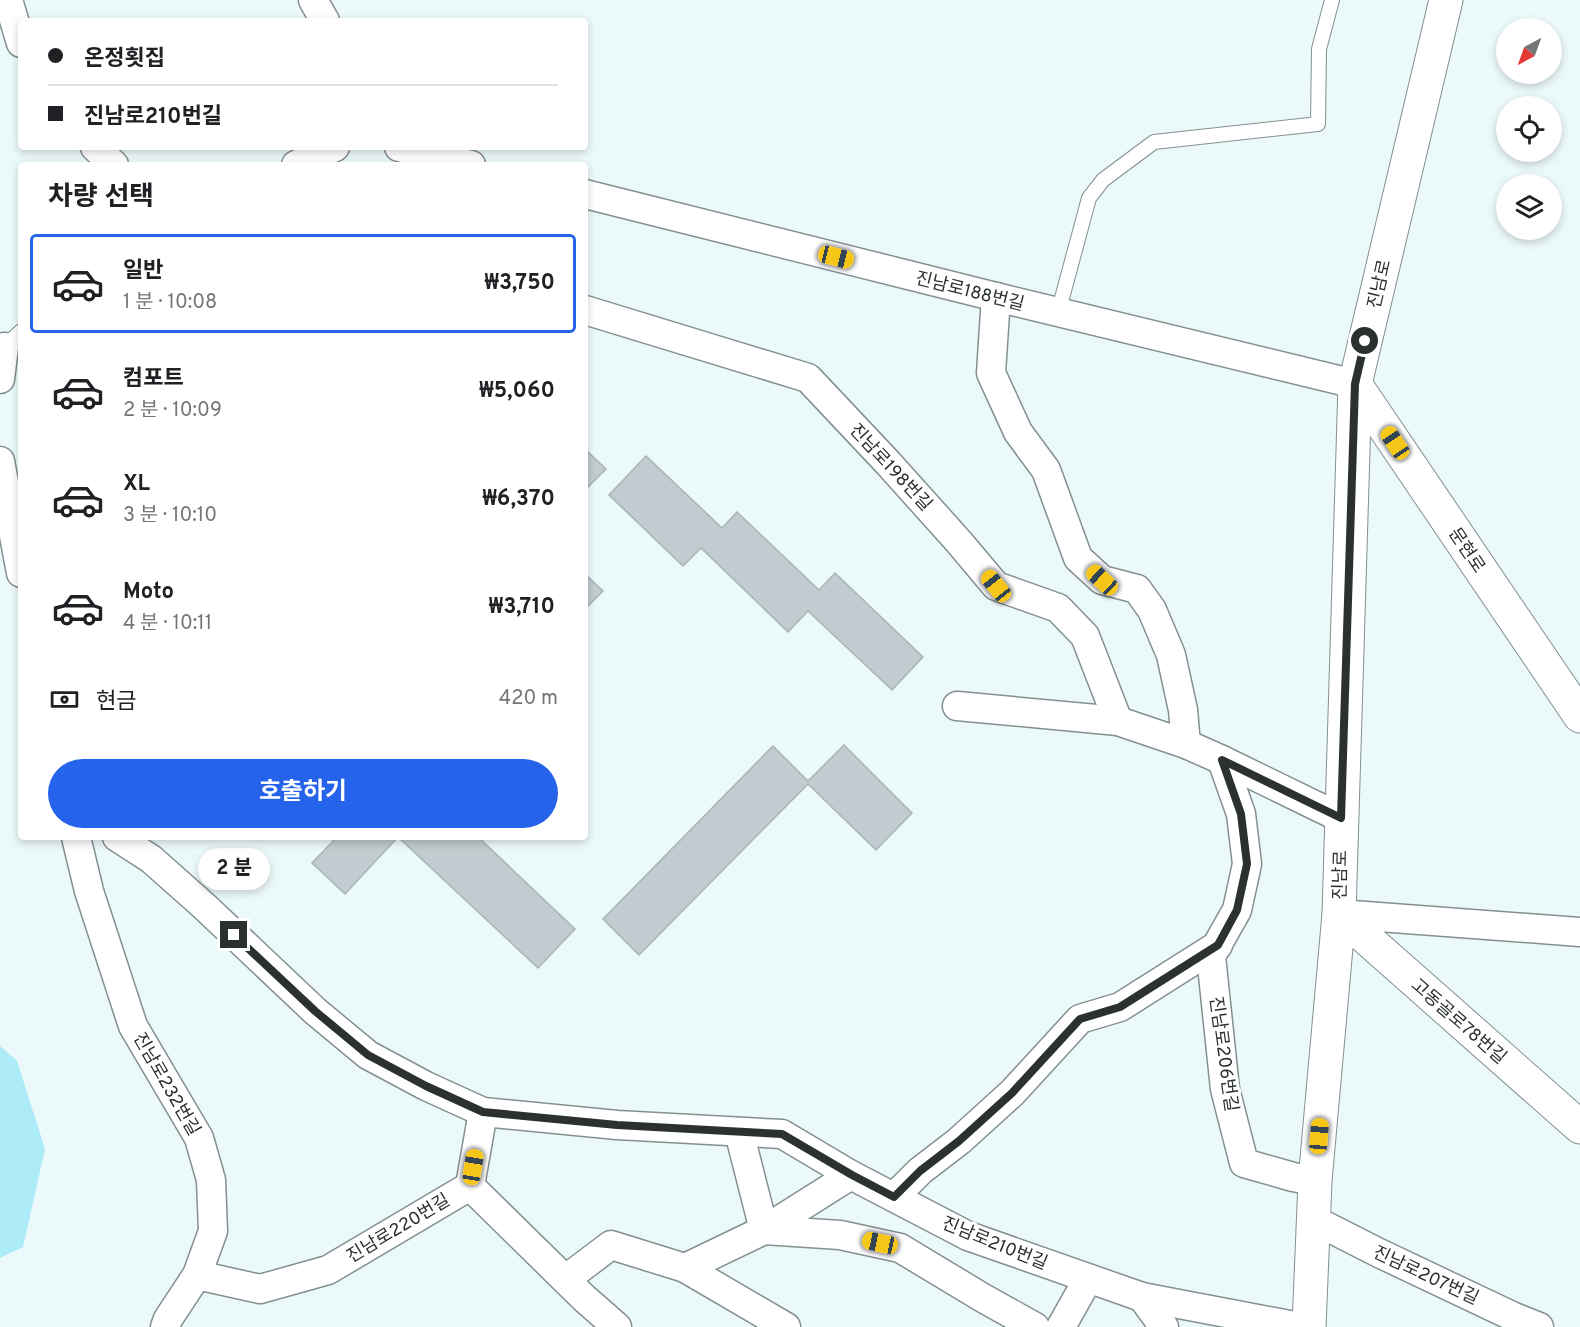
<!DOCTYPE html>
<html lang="ko">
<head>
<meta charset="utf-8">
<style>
	:root { --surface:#fff; --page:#f2f2f2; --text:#202124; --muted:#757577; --line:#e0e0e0; --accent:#2563eb }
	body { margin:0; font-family:Overpass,"Noto Sans KR",sans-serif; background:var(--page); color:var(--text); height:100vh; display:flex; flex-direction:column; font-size:22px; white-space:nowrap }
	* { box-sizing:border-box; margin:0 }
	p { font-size:20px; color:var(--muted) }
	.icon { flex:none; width:33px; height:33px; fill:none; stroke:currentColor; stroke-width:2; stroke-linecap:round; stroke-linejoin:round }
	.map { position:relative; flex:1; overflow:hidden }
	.drawer { position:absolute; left:18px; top:162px; width:570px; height:678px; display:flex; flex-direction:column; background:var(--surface); border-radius:6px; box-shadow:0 3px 9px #0003 }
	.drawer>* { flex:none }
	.banner { position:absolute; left:18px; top:18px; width:570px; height:132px; border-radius:6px; box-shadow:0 3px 9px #0003; display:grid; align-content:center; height:132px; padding:0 30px; background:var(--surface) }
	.needle { width:39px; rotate:221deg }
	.fabs { position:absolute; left:1496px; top:18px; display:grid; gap:12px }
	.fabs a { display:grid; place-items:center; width:66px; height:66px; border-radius:50%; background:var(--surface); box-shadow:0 3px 9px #0003; font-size:30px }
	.end { position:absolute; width:27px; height:27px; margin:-14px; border:8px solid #2b3031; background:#fff; box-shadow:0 0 0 3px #fff }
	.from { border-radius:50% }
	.bubble { position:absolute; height:42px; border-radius:21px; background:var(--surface); box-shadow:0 3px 9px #0003; font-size:20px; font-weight:700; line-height:42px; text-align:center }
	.car { position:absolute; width:18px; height:36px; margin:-18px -9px; border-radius:8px; box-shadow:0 0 4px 2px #0007; background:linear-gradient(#f5c518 24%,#345 0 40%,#f5c518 0 76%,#345 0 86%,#f5c518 0) }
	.banner b { display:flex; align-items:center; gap:21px; height:57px; font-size:22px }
	.banner b+b { border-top:2px solid var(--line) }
	.banner i { width:15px; height:15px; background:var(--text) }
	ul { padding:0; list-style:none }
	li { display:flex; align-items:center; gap:18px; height:99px; margin:0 12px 9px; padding:0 18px; border:3px solid transparent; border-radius:6px }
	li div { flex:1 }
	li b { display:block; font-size:22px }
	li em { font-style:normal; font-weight:700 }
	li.selected { border-color:var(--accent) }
	li>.icon { width:54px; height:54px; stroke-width:1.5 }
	h2 { padding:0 30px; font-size:27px; line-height:72px }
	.pay { display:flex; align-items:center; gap:15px; height:66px; padding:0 30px; font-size:22px }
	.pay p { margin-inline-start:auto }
	.primary-button { display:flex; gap:12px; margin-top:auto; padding:12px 30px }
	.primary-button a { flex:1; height:69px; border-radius:36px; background:var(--accent); color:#fff; font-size:24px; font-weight:700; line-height:69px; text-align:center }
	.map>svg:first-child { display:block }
	.green { fill:#acebf7 }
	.building { fill:#c0cccf; stroke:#a7b3b6; stroke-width:1.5 }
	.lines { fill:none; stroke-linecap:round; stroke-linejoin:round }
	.lane-casing { stroke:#838f91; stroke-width:16 }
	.street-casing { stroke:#838f91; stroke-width:31 }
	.secondary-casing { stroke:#838f91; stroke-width:35 }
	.lane { stroke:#fff; stroke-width:14 }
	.street { stroke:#fff; stroke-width:28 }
	.secondary { stroke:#fff; stroke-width:33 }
	.route { stroke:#2b3031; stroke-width:8 }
	.labels { text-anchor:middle; stroke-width:6; stroke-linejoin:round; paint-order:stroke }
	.street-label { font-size:18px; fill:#2b3031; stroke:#fff }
</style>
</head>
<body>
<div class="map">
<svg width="1580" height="1327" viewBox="0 0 1580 1327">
	<rect width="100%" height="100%" fill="#ecf9fb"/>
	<path class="green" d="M0 1046 17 1061 45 1149 23 1247 0 1258Z"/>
	<g class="building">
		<path d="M585 449 606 469 585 490Z"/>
		<path d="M646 456 722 528 737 512 819 590 835 573 923 657 892 690 808 611 788 632 701 548 683 566 609 495Z"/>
		<path d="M585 574 603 591 585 609Z"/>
		<path d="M844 745 912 813 876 850 808 784 639 955 603 919 773 746 808 781Z"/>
		<path d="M337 837H403L404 838 405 837H478L575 929 538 968 398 837 345 894 312 863Z"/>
	</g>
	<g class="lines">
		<g class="lane-casing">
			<g id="lane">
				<path d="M1058 313 1089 198 1103 180 1154 142 1318 124 1319 49 1332 0"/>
				<path d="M4 347 21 331"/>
			</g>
		</g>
		<g class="street-casing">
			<g id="street">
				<path d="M8 0 21 43"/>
				<path d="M313 0 325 21"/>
				<path d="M95 147 114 165"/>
				<path d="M399 147 471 165"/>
				<path d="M296 165 335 147"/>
				<path d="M585 194 996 297 1355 384"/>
				<path d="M996 297 991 373 1018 432 1046 470 1078 558 1102 580 1137 589 1152 610 1171 655 1183 710 1186 744"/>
				<path d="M585 310 808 378 889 464 959 542 996 586 1058 608 1085 636 1118 721"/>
				<path d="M0 379 4 347"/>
				<path d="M0 461 21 573"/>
				<path d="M957 706 1118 721 1186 744 1222 760 1341 818"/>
				<path d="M1222 760 1241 814 1247 864 1237 910 1211 956 1225 1089 1244 1163 1293 1177 1315 1181"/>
				<path d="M76 837 89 891 133 1026 199 1138 211 1180 213 1231 197 1275 168 1319 165 1327"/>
				<path d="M117 837 151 859 204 906 315 1011 368 1055 426 1086 483 1112 617 1125 782 1134 851 1175 968 1236 1142 1297 1300 1327"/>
				<path d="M1339 914 1580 932"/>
				<path d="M739 1132 764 1230"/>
				<path d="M470 1186 584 1298 617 1327"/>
				<path d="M470 1186 483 1112"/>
				<path d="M894 1197 920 1171 959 1141 1012 1093 1080 1019 1120 1007 1218 945"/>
				<path d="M1314 1220 1379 1253 1514 1317 1539 1327"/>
				<path d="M764 1230 840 1235 900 1248 983 1298 1035 1327"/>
				<path d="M685 1268 764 1230 851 1175"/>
				<path d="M197 1275 260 1289 328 1270 470 1186"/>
				<path d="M566 1279 611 1245 685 1268 786 1327"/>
				<path d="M1142 1297 1164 1327"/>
				<path d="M1061 1327 1088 1279"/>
			</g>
		</g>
		<g class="secondary-casing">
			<g id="secondary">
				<path d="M1355 384 1580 716"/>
				<path d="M1339 914 1580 1127"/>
				<path d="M1309 1327 1315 1181 1339 914 1355 384 1446 0"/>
			</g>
		</g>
		<use href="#lane" class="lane"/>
		<use href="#street" class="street"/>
		<use href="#secondary" class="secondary"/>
	</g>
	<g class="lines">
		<path class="route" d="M234 935 315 1011 368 1055 426 1086 483 1112 617 1125 782 1134 852 1175 894 1197 920 1171 959 1141 1012 1093 1080 1019 1120 1007 1218 945 1237 910 1247 864 1241 814 1222 760 1341 818 1355 384 1365 341"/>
	</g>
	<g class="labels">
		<g class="street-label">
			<text transform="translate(1379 284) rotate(-77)" y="6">진남로</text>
			<text transform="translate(970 291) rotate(14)" y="6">진남로188번길</text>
			<text transform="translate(891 467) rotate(47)" y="6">진남로198번길</text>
			<text transform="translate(1467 550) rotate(56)" y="6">문현로</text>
			<text transform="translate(1340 875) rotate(-89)" y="6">진남로</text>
			<text transform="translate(1459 1021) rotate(41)" y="6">고동골로78번길</text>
			<text transform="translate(1224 1054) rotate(82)" y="6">진남로206번길</text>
			<text transform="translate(167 1084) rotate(60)" y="6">진남로232번길</text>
			<text transform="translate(398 1228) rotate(-31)" y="6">진남로220번길</text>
			<text transform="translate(995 1243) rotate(22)" y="6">진남로210번길</text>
			<text transform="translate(1426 1275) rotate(25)" y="6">진남로207번길</text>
		</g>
	</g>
</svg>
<div class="fabs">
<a><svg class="needle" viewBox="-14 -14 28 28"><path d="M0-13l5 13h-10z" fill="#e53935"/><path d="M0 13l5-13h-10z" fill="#757577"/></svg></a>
<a><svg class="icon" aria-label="locate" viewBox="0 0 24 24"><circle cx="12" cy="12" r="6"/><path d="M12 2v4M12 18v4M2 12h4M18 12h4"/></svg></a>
<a><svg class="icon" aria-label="layers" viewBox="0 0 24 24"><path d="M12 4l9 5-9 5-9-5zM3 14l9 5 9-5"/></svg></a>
</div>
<i class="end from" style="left:1365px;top:341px"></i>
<i class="end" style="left:234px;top:935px"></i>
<div class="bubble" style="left:198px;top:848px;width:72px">2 분</div>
<i class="car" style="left:836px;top:257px;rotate:104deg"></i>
<i class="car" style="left:1395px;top:443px;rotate:326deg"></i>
<i class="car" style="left:1102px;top:580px;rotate:313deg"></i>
<i class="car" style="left:996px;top:586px;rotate:321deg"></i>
<i class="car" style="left:1319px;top:1136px;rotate:5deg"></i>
<i class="car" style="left:473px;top:1167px;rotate:9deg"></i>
<i class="car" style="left:880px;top:1243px;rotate:282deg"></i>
<div class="banner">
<b><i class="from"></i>온정횟집</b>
<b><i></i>진남로210번길</b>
</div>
<section class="drawer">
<h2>차량 선택</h2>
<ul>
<li class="selected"><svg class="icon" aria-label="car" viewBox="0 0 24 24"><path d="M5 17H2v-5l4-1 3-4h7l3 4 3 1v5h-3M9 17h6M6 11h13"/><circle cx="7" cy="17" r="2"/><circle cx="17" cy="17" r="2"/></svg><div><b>일반</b><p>1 분 · 10:08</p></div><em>₩3,750</em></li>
<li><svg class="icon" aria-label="car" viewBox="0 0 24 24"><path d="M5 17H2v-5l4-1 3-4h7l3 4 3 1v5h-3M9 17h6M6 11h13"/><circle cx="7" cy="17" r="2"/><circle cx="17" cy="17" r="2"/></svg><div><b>컴포트</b><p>2 분 · 10:09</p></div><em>₩5,060</em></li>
<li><svg class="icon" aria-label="car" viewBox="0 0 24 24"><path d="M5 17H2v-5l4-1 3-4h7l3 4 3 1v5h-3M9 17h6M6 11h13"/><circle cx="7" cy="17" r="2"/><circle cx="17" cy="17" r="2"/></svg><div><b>XL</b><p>3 분 · 10:10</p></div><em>₩6,370</em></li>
<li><svg class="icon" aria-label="car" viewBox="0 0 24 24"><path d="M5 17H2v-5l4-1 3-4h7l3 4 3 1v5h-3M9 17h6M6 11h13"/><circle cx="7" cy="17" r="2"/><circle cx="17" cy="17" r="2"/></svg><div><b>Moto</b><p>4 분 · 10:11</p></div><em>₩3,710</em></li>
</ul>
<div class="pay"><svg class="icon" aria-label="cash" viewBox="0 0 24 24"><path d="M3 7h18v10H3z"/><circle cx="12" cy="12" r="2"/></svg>현금<p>420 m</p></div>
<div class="primary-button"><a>호출하기</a></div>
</section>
</div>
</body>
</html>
